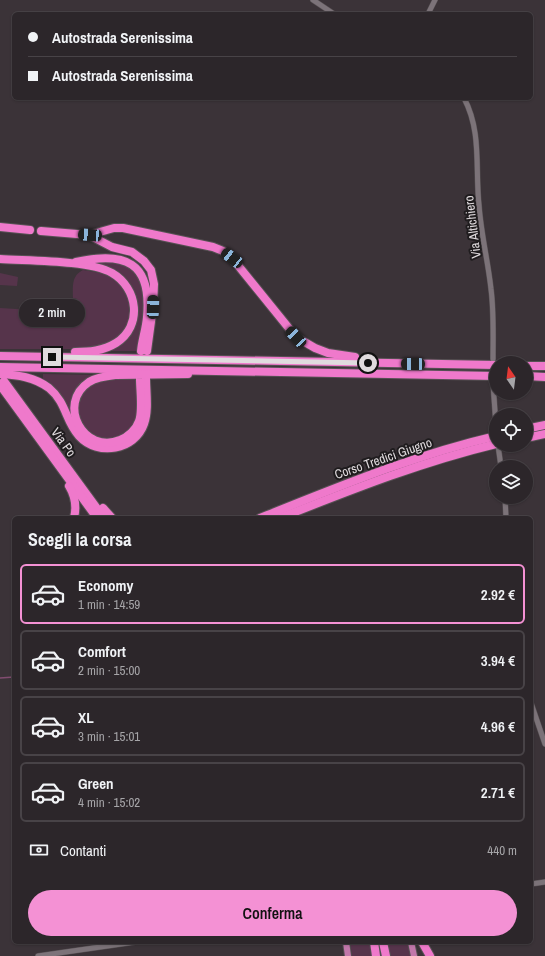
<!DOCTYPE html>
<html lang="it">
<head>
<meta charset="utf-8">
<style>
	:root { --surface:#2c262a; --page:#342e32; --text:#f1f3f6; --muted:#a6a5a8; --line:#484347; --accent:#f491d4 }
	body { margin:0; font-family:"Archivo Narrow",sans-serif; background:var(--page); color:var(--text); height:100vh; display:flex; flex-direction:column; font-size:15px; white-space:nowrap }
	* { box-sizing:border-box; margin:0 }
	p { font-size:13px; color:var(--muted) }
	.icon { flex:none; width:22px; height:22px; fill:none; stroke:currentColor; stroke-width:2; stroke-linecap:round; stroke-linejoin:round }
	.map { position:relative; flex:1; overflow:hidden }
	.side { position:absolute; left:12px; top:516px; width:521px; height:428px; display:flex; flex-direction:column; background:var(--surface); border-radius:6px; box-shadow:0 1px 3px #0004,0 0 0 1px var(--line) }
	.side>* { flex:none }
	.guide { position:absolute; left:12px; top:12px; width:521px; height:88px; border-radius:6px; box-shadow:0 1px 3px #0004,0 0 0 1px var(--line); display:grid; align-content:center; height:88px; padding:0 16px; background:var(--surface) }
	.needle { width:26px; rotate:346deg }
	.fabs { position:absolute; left:489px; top:356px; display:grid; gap:8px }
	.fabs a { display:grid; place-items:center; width:44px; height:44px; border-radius:50%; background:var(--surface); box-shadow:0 1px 3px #0004,0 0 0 1px var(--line); font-size:20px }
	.end { position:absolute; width:18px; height:18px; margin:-9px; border:5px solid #e0dbde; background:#111; box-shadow:0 0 0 2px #111 }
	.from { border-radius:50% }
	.bubble { position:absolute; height:28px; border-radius:14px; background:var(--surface); box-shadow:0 1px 3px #0004,0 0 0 1px var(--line); font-size:13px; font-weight:600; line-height:28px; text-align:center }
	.car { position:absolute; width:12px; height:24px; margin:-12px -6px; border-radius:5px; box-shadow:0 0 3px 1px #0007; background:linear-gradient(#222 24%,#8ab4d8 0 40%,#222 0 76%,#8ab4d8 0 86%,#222 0) }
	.guide b { display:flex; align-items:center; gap:14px; height:38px; font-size:15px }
	.guide b+b { border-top:1px solid var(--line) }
	.guide i { width:10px; height:10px; background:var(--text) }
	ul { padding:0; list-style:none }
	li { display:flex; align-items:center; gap:12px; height:60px; margin:0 8px 6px; padding:0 8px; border:2px solid var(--line); border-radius:6px }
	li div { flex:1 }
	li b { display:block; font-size:15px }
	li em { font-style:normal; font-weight:600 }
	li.selected { border-color:var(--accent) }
	li>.icon { width:36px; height:36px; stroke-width:1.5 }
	h2 { padding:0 16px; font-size:18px; line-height:48px }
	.pay { display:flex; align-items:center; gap:10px; height:44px; padding:0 16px; font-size:15px }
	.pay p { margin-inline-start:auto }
	.primary-button { display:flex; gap:8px; margin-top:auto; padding:8px 16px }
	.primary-button a { flex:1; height:46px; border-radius:24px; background:var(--accent); color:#111; font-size:16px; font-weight:600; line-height:46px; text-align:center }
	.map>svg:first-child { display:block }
	.green { fill:#56344b }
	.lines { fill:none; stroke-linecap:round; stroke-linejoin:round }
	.stream { stroke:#824d71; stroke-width:1.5 }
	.minor-casing { stroke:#575154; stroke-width:6 }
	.major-casing { stroke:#575154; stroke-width:8 }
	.highway-casing { stroke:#575154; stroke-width:10 }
	.minor { stroke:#7c7379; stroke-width:5 }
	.major { stroke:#c177aa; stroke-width:6 }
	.highway { stroke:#ef79cb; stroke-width:8 }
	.route { stroke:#e0dbde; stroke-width:5 }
	.labels { text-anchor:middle; stroke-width:4; stroke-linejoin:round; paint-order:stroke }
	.street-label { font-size:13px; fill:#e0dbde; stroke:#1f1c1e }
</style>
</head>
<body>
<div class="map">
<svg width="545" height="956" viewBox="0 0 545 956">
	<rect width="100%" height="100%" fill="#3b3338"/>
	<g class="green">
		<path d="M101 261 125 264 140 277 144 297V314L138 351H109L124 341 135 298 100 266Z"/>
		<path d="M83 270 107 274 119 282 128 295 132 311 128 327 118 338 102 347 83 349H0V308L49 311V315L71 317 72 313H76L77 299 73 298C73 287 71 276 83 270Z"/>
		<path d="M0 273 18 277 17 286 0 285Z"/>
		<path d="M43 374 95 375C76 385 71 393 72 415H71L64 401 43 381Z"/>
		<path d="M138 378C138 389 140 411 136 420 133 430 125 434 116 437 78 449 61 391 102 380 112 377 127 378 138 378Z"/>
		<path d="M350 942H369L372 956H352Z"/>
		<path d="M387 942H407L411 956H390Z"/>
	</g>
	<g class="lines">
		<path class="stream" d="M0 678 14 677"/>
		<g class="minor-casing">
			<g id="minor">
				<path d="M313 0 334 14"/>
				<path d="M428 14 435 0"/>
				<path d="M464 98C482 132 475 168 479 205 481 234 488 261 491 289 494 312 493 336 493 359"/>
				<path d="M493 383 496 426"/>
				<path d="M498 445 501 467"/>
				<path d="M505 497 506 518"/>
				<path d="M531 703 545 744"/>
				<path d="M531 884 545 882"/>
				<path d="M38 956 135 942"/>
			</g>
		</g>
		<g class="major-casing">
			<g id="major">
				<path d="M346 942 348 956"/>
				<path d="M411 942 414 956"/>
			</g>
		</g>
		<g class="highway-casing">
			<g id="highway">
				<path d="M0 227 30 230"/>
				<path d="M41 231 89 235 114 228H123L213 247 223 251 232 258 296 337 315 348 328 353 355 357"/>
				<path d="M89 235 112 247 132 252 144 261 151 270 154 284 153 307 147 351"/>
				<path d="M0 259C28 261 89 260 112 273 138 288 143 326 116 343 103 351 89 352 75 352"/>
				<path d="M76 262C125 251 152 262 147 317 146 329 142 340 141 351"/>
				<path d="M0 356 496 365"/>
				<path d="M526 366H545"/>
				<path d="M0 367 496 376"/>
				<path d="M0 374C18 375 34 377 49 388 67 403 65 421 79 436 98 457 135 450 144 424 149 410 146 392 146 378"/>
				<path d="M526 376 545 377"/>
				<path d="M140 379C140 390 143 411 139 421 136 430 128 437 120 440 84 455 56 404 89 382 97 377 107 376 116 375L188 374"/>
				<path d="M4 381 104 518"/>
				<path d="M0 385 97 518"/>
				<path d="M526 429 545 425"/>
				<path d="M526 438 545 434"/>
				<path d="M69 486C75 496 77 506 74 518"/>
				<path d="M103 508 112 518"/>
				<path d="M260 518C338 487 414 455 496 436"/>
				<path d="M280 518C351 490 421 462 496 444"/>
				<path d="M374 942 376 956"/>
				<path d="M383 942 386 956"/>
				<path d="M422 942 430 956"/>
			</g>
		</g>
		<use href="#minor" class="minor"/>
		<use href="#major" class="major"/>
		<use href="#highway" class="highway"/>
	</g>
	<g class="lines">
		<path class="route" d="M52 357 368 363"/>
	</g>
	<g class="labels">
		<g class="street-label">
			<text transform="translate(472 227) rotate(-97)" y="5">Via Altichiero</text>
			<text transform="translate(64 442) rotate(54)" y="5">Via Po</text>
			<text transform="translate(383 458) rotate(-19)" y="5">Corso Tredici Giugno</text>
		</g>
	</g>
</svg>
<div class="fabs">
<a><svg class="needle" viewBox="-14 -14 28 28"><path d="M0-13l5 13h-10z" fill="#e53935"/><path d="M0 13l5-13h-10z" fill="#a6a5a8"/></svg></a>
<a><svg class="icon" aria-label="locate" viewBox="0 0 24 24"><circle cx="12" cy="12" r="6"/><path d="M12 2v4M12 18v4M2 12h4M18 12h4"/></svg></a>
<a><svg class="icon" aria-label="layers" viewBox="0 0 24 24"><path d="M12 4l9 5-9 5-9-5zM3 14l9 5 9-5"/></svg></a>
</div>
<i class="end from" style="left:368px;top:363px"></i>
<i class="end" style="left:52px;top:357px"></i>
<div class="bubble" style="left:19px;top:299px;width:66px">2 min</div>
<i class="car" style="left:90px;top:235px;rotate:274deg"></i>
<i class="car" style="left:232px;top:258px;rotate:308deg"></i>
<i class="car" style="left:153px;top:307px;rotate:2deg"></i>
<i class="car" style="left:296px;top:337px;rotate:317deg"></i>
<i class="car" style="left:413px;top:364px;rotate:271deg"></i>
<div class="guide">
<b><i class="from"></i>Autostrada Serenissima</b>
<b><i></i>Autostrada Serenissima</b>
</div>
<section class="side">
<h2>Scegli la corsa</h2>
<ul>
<li class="selected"><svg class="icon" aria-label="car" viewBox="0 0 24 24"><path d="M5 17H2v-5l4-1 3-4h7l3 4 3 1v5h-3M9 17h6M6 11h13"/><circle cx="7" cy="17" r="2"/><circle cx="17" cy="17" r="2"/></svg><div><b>Economy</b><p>1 min · 14:59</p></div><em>2.92 €</em></li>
<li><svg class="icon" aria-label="car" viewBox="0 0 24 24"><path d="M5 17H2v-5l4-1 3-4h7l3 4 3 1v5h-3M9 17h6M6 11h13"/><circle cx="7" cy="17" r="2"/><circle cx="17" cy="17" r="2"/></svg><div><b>Comfort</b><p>2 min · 15:00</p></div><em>3.94 €</em></li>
<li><svg class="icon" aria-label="car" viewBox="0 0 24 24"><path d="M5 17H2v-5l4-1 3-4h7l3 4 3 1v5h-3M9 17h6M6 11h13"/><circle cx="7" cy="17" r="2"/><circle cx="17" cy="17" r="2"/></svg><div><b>XL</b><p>3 min · 15:01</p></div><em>4.96 €</em></li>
<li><svg class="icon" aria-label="car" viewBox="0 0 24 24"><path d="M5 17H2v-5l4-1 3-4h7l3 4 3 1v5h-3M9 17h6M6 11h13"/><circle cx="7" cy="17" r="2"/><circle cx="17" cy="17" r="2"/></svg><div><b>Green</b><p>4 min · 15:02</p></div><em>2.71 €</em></li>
</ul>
<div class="pay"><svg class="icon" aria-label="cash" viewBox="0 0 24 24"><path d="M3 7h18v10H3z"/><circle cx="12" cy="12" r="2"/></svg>Contanti<p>440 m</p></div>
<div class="primary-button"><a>Conferma</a></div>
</section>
</div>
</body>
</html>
